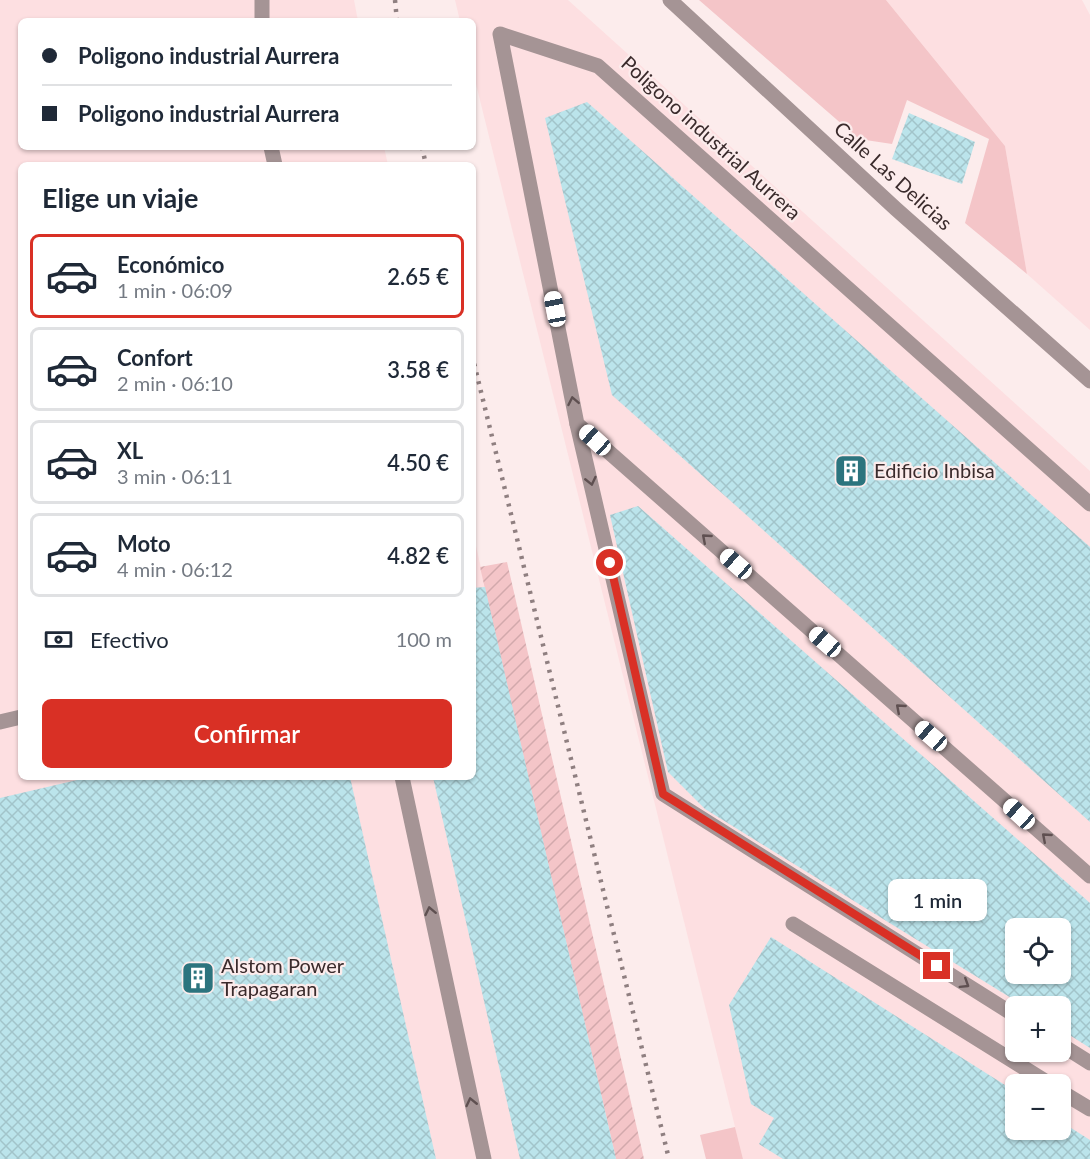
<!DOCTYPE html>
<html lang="es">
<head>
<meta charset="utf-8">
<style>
	:root { --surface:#fff; --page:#f6f6f7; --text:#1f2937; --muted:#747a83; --line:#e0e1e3; --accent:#d93025 }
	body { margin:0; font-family:Lato,sans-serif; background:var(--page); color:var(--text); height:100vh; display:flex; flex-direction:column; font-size:22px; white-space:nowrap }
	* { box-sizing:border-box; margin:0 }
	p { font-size:20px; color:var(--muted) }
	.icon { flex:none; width:33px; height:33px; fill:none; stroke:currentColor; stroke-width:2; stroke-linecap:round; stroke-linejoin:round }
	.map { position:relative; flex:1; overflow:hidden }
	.details { position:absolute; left:18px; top:162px; width:458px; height:618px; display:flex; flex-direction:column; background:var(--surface); border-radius:9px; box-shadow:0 2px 4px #0004 }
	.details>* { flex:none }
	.top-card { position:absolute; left:18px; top:18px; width:458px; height:132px; border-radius:9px; box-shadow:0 2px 4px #0004; display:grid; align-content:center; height:132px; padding:0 24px; background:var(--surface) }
	.buttons { position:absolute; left:1005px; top:918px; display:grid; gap:12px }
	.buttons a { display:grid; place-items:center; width:66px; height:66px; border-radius:9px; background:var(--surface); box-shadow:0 2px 4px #0004; font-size:30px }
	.end { position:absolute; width:27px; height:27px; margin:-14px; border:8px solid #d93025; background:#fff; box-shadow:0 0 0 3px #fff }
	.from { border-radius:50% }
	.bubble { position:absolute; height:42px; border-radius:9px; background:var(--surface); box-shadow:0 2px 4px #0004; font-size:20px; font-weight:600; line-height:42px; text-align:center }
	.car { position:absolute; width:18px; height:36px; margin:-18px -9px; border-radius:8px; box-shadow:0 0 4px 2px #0007; background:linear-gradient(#fff 24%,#345 0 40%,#fff 0 76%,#345 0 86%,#fff 0) }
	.top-card b { display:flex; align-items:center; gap:21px; height:57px; font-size:22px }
	.top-card b+b { border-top:2px solid var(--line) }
	.top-card i { width:15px; height:15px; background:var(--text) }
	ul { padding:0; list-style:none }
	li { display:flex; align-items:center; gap:18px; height:84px; margin:0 12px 9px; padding:0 12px; border:3px solid var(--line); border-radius:9px }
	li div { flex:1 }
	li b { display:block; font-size:22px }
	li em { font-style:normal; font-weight:600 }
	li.active { border-color:var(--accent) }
	li>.icon { width:54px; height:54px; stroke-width:1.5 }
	h2 { padding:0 24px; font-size:27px; line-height:72px }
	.pay { display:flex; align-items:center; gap:15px; height:66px; padding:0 24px; font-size:22px }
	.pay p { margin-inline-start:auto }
	.action { display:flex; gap:12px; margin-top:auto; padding:12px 24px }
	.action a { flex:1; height:69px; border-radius:9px; background:var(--accent); color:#fff; font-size:24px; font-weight:600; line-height:69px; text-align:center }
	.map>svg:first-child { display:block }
	.built { fill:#fddfe1; fill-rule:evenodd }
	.grass { fill:#f4c5c8 }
	.garden { fill:url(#garden-furrows) }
	.building { fill:url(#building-cross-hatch); fill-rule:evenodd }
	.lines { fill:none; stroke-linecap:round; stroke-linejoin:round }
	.service { stroke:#a59495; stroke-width:15 }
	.tertiary { stroke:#a59495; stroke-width:15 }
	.rail { stroke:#8f7f80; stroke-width:4.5; stroke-dasharray:3 6; stroke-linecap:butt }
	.oneway { stroke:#5f5051 }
	.route { stroke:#d93025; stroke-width:8 }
	.labels { text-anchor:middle; stroke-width:4.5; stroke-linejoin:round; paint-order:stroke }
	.street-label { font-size:20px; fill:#3a2b2c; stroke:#fcecec }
	.poi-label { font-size:20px; fill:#3a2b2c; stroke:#fcecec; text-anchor:start }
</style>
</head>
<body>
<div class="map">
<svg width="1090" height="1159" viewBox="0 0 1090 1159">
	<defs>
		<pattern id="garden-furrows" width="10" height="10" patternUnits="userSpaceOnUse" patternTransform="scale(1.5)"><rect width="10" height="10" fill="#f4c5c8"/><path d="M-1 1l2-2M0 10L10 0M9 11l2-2" fill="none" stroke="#d2a9ac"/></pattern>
		<pattern id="building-cross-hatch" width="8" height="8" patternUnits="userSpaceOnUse" patternTransform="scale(1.5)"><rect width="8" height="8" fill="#bbe4eb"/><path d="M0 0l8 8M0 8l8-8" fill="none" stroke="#a2c4ca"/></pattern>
	</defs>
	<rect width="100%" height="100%" fill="#fcecec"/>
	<g class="built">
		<path d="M0 0H354L358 21H21V147H384L388 165H21V777H472L473 533 616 1159H0Z"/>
		<path d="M455 0H568L1090 471V1159H743L473 72 472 21H460ZM1016 928H1060V974H1016ZM1016 1006H1060V1052H1016ZM1016 1084H1060V1130H1016Z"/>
		<path d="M886 0H1082L1090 15V330L1027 274 1005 146Z"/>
	</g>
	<g class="grass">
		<path d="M699 0H886L1005 146 1027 274 965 223 989 139 907 100 892 144 859 139Z"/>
		<path d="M735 1127 743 1159H706L700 1135Z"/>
	</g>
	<path class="garden" d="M507 562 644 1159H616L480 567Z"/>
	<g class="building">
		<path d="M587 102 1090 547V822L612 395 545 118Z"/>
		<path d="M909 113 975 142 962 184 892 159Z"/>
		<path d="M638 506 1090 903V1048L1060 1029V1006H1024L705 809 668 772 610 515ZM1016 928H1060V974H1016Z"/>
		<path d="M485 587 616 1159H520L433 777H472V588Z"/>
		<path d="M90 777H350L436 1159H0V798Z"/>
		<path d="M771 937 1016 1092V1130H1060V1121L1090 1140V1159H783L759 1144 774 1118 751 1104 729 1005Z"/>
	</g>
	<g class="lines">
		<g class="service">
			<path d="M262 0V21"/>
			<path d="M271 147 275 165"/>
			<path d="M577 424 663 794 1016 1016"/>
			<path d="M1090 504 598 66 500 34 577 424 1090 876"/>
			<path d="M0 722 21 717"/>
			<path d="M402 777 484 1159"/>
			<path d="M793 924 1050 1084"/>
			<path d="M1060 1044 1090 1063"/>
			<path d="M1060 1091 1090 1109"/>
		</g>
		<path class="tertiary" d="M670 0 896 209 1090 381"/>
		<g class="rail">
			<path d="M395 0 397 21"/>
			<path d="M422 147 426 165"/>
			<path d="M472 355 669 1159"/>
		</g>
	</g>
	<defs><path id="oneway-chevron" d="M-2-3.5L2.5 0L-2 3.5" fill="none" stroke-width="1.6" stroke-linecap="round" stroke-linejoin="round" transform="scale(1.5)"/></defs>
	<g class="oneway">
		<use href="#oneway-chevron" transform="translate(573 401) rotate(-101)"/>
		<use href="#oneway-chevron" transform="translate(591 481) rotate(77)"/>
		<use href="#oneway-chevron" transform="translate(706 538) rotate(-139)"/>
		<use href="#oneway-chevron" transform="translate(900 708) rotate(-139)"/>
		<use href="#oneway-chevron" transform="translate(1046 837) rotate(-139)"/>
		<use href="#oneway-chevron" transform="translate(430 911) rotate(-102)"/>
		<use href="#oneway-chevron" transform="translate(965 984) rotate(32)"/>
		<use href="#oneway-chevron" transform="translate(471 1102) rotate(-103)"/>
	</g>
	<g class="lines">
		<path class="route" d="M610 563 663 794 937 966"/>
	</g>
	<defs>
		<g id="building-square" transform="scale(1.725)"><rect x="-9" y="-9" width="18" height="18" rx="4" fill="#2c747e" stroke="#fcecec"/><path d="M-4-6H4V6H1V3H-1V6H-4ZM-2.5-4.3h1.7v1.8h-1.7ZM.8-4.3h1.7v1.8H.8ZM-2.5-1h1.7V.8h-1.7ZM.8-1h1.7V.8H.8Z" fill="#fff"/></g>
	</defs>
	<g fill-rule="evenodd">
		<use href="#building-square" x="851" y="471"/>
		<use href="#building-square" x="198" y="978"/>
	</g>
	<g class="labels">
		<g class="street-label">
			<text transform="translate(711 138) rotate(42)" y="7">Poligono industrial Aurrera</text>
			<text transform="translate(893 176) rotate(42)" y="7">Calle Las Delicias</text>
		</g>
		<g class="poi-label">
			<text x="874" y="478">Edificio Inbisa</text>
			<text x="221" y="973">Alstom Power<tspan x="221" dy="23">Trapagaran</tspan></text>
		</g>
	</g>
</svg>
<div class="buttons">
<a><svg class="icon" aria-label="locate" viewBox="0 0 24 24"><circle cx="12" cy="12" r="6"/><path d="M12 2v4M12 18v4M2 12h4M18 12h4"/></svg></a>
<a>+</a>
<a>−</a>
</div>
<i class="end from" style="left:610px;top:563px"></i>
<i class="end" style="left:937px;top:966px"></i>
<div class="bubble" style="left:888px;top:879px;width:99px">1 min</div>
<i class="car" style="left:555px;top:309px;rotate:349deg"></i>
<i class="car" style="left:595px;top:440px;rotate:312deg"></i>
<i class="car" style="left:736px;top:564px;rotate:311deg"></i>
<i class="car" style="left:825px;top:642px;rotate:311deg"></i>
<i class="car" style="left:931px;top:736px;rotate:311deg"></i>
<i class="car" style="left:1019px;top:814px;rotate:312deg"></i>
<div class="top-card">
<b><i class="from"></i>Poligono industrial Aurrera</b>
<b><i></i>Poligono industrial Aurrera</b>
</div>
<section class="details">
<h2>Elige un viaje</h2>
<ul>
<li class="active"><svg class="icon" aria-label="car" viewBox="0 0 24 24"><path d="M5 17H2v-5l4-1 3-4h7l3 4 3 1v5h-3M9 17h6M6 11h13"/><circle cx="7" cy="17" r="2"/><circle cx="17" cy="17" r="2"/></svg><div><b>Económico</b><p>1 min · 06:09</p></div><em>2.65 €</em></li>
<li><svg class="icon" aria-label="car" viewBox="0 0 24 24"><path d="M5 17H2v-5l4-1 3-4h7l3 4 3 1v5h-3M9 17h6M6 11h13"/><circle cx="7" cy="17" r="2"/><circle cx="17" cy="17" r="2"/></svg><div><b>Confort</b><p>2 min · 06:10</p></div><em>3.58 €</em></li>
<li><svg class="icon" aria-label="car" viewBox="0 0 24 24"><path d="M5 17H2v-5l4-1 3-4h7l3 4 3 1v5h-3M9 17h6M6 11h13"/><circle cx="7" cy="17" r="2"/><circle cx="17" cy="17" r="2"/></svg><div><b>XL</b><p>3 min · 06:11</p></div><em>4.50 €</em></li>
<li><svg class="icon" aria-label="car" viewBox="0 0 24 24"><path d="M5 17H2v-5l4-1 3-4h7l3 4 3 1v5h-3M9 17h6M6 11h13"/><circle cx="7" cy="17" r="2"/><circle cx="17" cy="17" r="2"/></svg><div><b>Moto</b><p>4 min · 06:12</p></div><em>4.82 €</em></li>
</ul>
<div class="pay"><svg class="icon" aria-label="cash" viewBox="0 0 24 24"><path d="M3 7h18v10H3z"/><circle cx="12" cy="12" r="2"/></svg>Efectivo<p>100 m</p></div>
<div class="action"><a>Confirmar</a></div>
</section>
</div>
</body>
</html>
